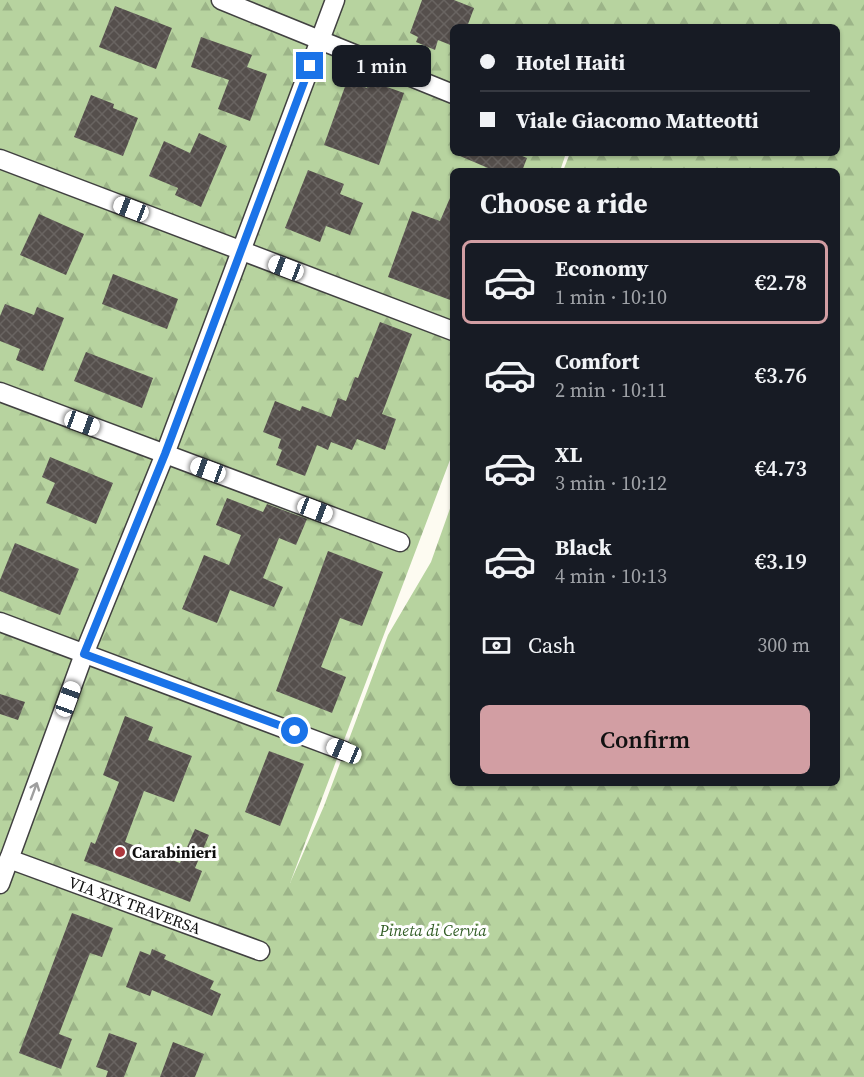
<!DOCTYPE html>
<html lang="en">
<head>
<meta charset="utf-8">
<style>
	:root { --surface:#171b24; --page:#242831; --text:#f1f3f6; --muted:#9ea1a6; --line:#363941; --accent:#d29ea3 }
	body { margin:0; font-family:"Source Serif 4",serif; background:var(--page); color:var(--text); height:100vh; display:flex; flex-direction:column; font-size:22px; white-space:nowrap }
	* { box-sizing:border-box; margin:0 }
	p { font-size:20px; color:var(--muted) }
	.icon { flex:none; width:33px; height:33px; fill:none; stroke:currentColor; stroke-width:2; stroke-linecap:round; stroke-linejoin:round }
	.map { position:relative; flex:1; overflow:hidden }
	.side { position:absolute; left:450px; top:168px; width:390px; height:618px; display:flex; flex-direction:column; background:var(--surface); border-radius:9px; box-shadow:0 2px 4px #0004 }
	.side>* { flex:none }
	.guide { position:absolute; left:450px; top:24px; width:390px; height:132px; border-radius:9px; box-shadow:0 2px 4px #0004; display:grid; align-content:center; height:132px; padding:0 30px; background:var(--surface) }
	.end { position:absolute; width:27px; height:27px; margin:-14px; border:8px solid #1a73e8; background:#fff; box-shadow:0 0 0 3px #fff }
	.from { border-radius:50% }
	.bubble { position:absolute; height:42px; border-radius:9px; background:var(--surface); box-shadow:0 2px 4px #0004; font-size:20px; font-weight:600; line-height:42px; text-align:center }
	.car { position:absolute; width:18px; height:36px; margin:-18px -9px; border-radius:8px; box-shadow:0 0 4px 2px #0007; background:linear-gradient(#fff 24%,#345 0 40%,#fff 0 76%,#345 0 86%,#fff 0) }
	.guide b { display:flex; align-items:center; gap:21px; height:57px; font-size:22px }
	.guide b+b { border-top:2px solid var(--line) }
	.guide i { width:15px; height:15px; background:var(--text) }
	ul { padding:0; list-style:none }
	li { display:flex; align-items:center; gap:18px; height:84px; margin:0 12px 9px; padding:0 18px; border:3px solid transparent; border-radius:9px }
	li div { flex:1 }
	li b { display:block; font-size:22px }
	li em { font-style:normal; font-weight:600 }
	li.current { border-color:var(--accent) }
	li>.icon { width:54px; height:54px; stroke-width:1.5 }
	h2 { padding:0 30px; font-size:27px; line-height:72px }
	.pay { display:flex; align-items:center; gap:15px; height:66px; padding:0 30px; font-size:22px }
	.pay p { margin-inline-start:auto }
	.cta { display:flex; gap:12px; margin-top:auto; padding:12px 30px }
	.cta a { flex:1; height:69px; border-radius:9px; background:var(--accent); color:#111; font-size:24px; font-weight:600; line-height:69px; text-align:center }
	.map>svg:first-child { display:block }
	.forest { fill:url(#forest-firs); fill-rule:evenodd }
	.building { fill:url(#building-cross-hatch) }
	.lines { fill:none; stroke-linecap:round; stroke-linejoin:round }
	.minor-casing { stroke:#414141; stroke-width:21 }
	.minor { stroke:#fff; stroke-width:18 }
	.oneway { stroke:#9f9f9f }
	.route { stroke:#1a73e8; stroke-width:8 }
	.poi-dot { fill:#ad373d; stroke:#fff; stroke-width:2 }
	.labels { text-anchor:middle; stroke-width:6; stroke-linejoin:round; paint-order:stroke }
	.poi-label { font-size:16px; font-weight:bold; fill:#0e0e0e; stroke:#fff; text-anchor:start }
	.street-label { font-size:16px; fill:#0e0e0e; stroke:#fff }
	.park-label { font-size:16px; font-style:italic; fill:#325e26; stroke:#fff }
</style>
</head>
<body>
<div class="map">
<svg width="864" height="1077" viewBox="0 0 864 1077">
	<defs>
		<pattern id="forest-firs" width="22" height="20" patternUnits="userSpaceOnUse" patternTransform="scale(1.5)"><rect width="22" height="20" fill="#b7d39f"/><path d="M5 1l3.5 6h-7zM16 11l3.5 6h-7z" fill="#9cb488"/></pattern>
		<pattern id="building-cross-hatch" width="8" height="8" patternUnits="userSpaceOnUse" patternTransform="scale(1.5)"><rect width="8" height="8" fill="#554f4c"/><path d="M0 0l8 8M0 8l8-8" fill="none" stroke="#696461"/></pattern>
	</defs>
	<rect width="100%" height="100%" fill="#fdfbf1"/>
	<path class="forest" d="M0 0H864V1077H0ZM453 27H837V153H570L563 171H837V783H453V500L431 562 388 635 324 806 290 883 453 452V171H560L566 153H453Z"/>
	<g class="building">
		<path d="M422 0H454L474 8 467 27H453V46L438 40 435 50 416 42 418 37 410 33Z"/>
		<path d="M115 6 172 28 156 69 99 47Z"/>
		<path d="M201 37 252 55 247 67 267 74 250 121 218 109 229 80 191 67Z"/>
		<path d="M347 81 367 88 370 81 404 93 379 165 324 145Z"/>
		<path d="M91 95 114 104 113 108 138 118 123 156 74 137Z"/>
		<path d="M199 133 227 146 201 207 175 195 178 188 149 176 164 141 190 153Z"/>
		<path d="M453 153H515L527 158 522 171H495Z"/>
		<path d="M308 170 344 184 340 194 363 203 350 235 326 226 320 242 285 228Z"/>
		<path d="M453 191V301L388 277 412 211 440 221Z"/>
		<path d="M39 214 84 234 66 275 20 255Z"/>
		<path d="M113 274 178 299 167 329 102 304Z"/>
		<path d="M5 304 34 315 37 307 64 318 43 371 16 360 20 349 0 341V316Z"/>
		<path d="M380 322 412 334 382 414 396 419 385 450 357 439 352 450 331 442 328 450 317 445 305 476 276 465 282 450 278 448 281 439 263 432 275 401 300 411 302 406 331 417 338 398 346 401 355 377 358 378Z"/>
		<path d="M86 352 153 378 142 408 74 381Z"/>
		<path d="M50 457 113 483 96 524 46 503 55 483 42 477Z"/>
		<path d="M227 498 263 512 267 504 307 519 296 545 279 538 263 578 283 587 274 607 230 590 217 623 182 609 204 555 229 565 241 535 216 525Z"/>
		<path d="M15 543 79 569 60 615 0 591V580Z"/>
		<path d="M328 551 383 572 362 626 340 618 321 667 346 677 332 713 276 691Z"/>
		<path d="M0 694 25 702 18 720 0 714Z"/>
		<path d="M125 716 153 727 148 740 192 756 174 802 144 791 125 842 180 863 195 829 209 835 195 868 202 871 190 902 84 861 91 842 95 844 119 782 103 775Z"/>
		<path d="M269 751 304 764 280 826 245 812Z"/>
		<path d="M72 913 113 928 102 957 90 953 59 1034 72 1039 61 1069 19 1053Z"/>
		<path d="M152 949 166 955 164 959 214 981 210 989 221 994 212 1016 152 990 150 996 126 987 140 951 150 955Z"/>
		<path d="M109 1033 137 1043 124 1077H106L108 1071 96 1067Z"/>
		<path d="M173 1042 204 1054 195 1077H160Z"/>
	</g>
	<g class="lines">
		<g class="minor-casing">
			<g id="minor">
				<path d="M221 0 453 94"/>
				<path d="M0 159 453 331"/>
				<path d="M0 392 400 542"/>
				<path d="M0 622 344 751"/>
				<path id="s1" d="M9 859 260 951"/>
				<path d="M0 884 84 654 165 454 335 0"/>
			</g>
		</g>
		<use href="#minor" class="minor"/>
	</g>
	<defs><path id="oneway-shaft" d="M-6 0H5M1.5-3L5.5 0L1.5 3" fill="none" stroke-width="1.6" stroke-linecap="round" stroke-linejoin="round" transform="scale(1.5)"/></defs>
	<use class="oneway" href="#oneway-shaft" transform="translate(34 791) rotate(-70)"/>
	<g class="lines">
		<path class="route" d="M295 731 84 654 165 454 310 66"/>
	</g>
	<circle class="poi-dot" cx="120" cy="852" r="6"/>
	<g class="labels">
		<g class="poi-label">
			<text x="132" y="858">Carabinieri</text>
		</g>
		<g class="street-label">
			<text dy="6" stroke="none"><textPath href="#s1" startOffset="134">VIA XIX TRAVERSA</textPath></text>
		</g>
		<g class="park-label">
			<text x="433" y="936">Pineta di Cervia</text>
		</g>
	</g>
</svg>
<i class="end from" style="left:295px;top:731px"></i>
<i class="end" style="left:310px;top:66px"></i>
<div class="bubble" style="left:332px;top:45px;width:99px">1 min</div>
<i class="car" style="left:131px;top:209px;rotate:291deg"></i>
<i class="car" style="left:286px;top:268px;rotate:291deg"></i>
<i class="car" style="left:82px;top:423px;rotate:110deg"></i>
<i class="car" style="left:208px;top:470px;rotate:290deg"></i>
<i class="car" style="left:315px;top:510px;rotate:111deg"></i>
<i class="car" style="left:68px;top:699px;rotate:20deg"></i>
<i class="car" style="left:344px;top:751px;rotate:293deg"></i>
<div class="guide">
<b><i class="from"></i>Hotel Haiti</b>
<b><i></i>Viale Giacomo Matteotti</b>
</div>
<section class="side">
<h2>Choose a ride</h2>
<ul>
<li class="current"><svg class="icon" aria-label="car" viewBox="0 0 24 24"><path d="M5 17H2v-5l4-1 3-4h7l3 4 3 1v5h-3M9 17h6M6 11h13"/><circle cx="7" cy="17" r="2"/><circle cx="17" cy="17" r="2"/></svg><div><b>Economy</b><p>1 min · 10:10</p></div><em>€2.78</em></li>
<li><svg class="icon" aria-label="car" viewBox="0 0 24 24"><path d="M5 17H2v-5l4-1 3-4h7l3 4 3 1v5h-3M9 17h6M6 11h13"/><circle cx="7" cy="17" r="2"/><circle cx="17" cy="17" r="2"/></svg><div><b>Comfort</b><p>2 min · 10:11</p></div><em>€3.76</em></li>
<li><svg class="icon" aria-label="car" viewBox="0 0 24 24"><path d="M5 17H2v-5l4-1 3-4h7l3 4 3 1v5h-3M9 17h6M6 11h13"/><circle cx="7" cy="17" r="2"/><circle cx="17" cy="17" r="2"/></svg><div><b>XL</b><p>3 min · 10:12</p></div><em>€4.73</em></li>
<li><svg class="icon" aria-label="car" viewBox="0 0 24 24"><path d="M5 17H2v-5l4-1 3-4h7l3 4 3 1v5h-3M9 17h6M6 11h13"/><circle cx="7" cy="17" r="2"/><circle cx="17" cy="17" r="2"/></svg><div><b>Black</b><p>4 min · 10:13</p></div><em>€3.19</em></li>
</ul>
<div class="pay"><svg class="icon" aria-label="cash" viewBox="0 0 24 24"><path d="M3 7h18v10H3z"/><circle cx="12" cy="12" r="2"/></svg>Cash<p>300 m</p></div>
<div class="cta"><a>Confirm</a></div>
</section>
</div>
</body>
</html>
